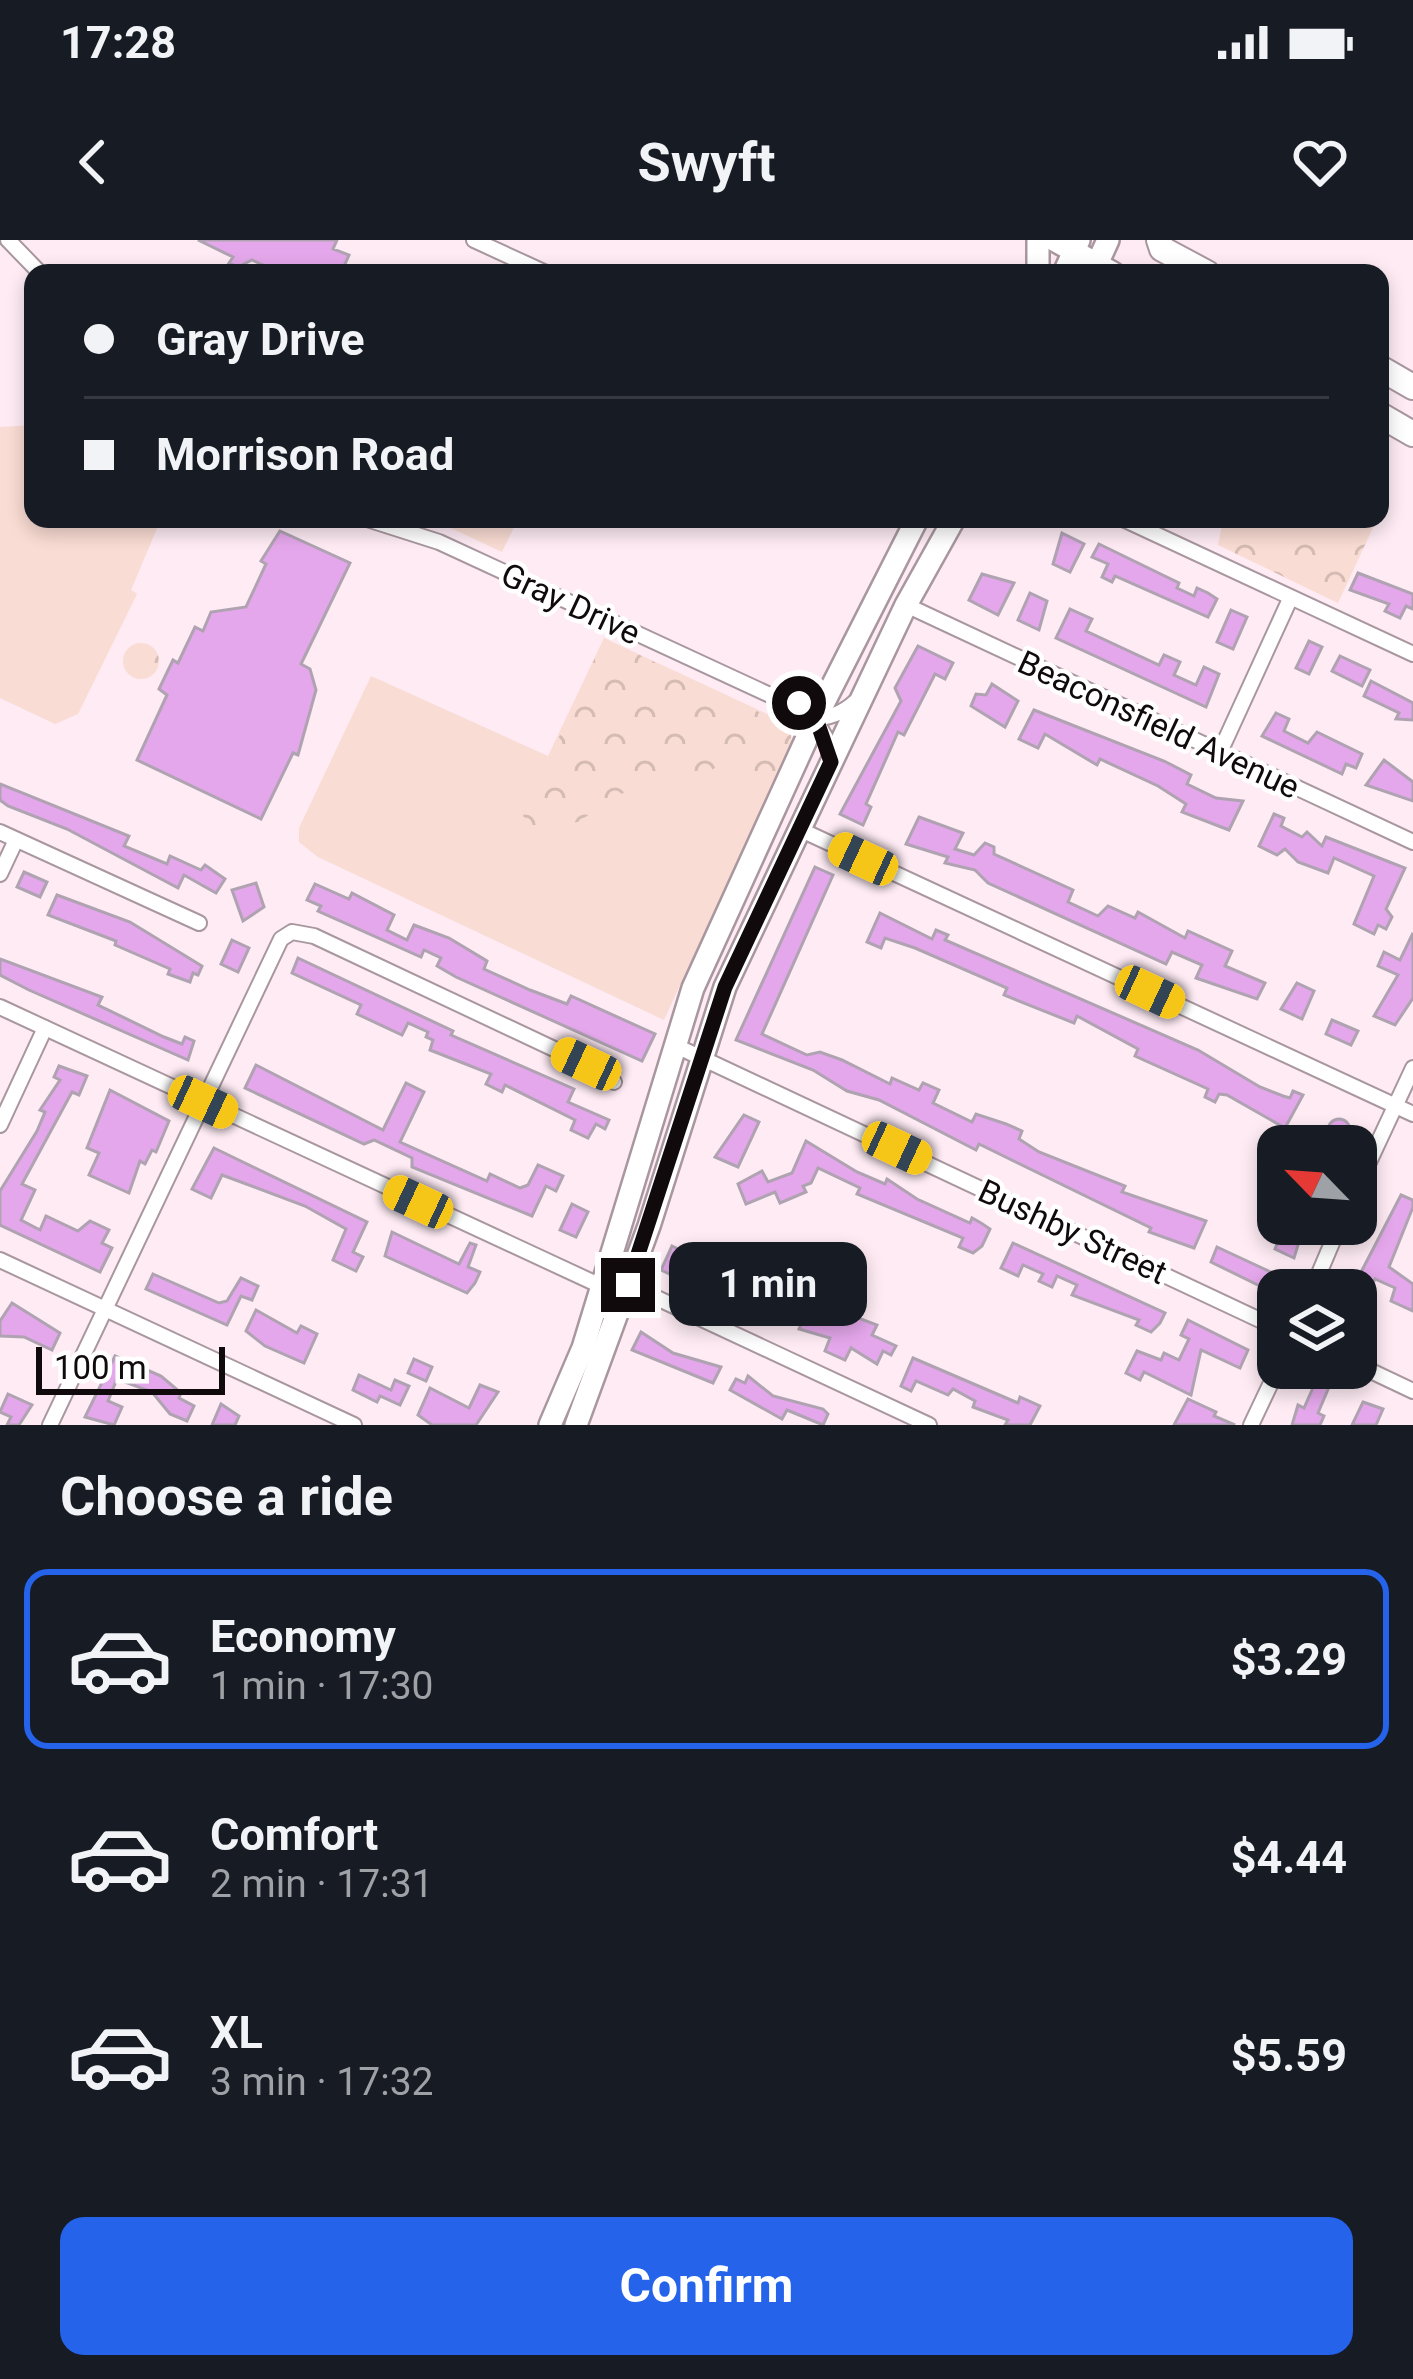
<!DOCTYPE html>
<html lang="en">
<head>
<meta charset="utf-8">
<style>
	:root { --surface:#171b24; --page:#20242c; --text:#f1f3f6; --muted:#9ea1a6; --line:#363941; --accent:#2563eb }
	body { margin:0; font-family:Roboto,sans-serif; background:var(--page); color:var(--text); height:100vh; display:flex; flex-direction:column; font-size:45px; white-space:nowrap }
	* { box-sizing:border-box; margin:0 }
	p { font-size:39px; color:var(--muted) }
	.icon { flex:none; width:66px; height:66px; fill:none; stroke:currentColor; stroke-width:2; stroke-linecap:round; stroke-linejoin:round }
	.map { position:relative; height:1185px; overflow:hidden }
	.drawer { display:flex; flex-direction:column; background:var(--surface); flex:1 }
	.drawer>* { flex:none }
	.top-card { position:absolute; left:24px; top:24px; width:1365px; height:264px; border-radius:24px; box-shadow:0 6px 18px #0003; display:grid; align-content:center; height:264px; padding:0 60px; background:var(--surface) }
	.needle { width:78px; rotate:295deg }
	.controls { position:absolute; left:1257px; top:885px; display:grid; gap:24px }
	.controls a { display:grid; place-items:center; width:120px; height:120px; border-radius:24px; background:var(--surface); box-shadow:0 6px 18px #0003; font-size:60px }
	.scale { position:absolute; left:36px; bottom:30px; width:189px; box-sizing:border-box; padding-left:12px; border:6px solid #100a0d; border-top:0; font-size:33px; line-height:42px; white-space:nowrap; color:#100a0d; -webkit-text-stroke:9px #fff; paint-order:stroke }
	.end { position:absolute; width:54px; height:54px; margin:-27px; border:15px solid #100a0d; background:#fff; box-shadow:0 0 0 6px #fff }
	.from { border-radius:50% }
	.bubble { position:absolute; height:84px; border-radius:24px; background:var(--surface); box-shadow:0 6px 18px #0003; font-size:39px; font-weight:700; line-height:84px; text-align:center }
	.car { position:absolute; width:36px; height:72px; margin:-36px -18px; border-radius:15px; box-shadow:0 0 9px 3px #0007; background:linear-gradient(#f5c518 24%,#345 0 40%,#f5c518 0 76%,#345 0 86%,#f5c518 0) }
	.top-card b { display:flex; align-items:center; gap:42px; height:114px; font-size:45px }
	.top-card b+b { border-top:3px solid var(--line) }
	.top-card i { width:30px; height:30px; background:var(--text) }
	ul { padding:0; list-style:none }
	li { display:flex; align-items:center; gap:36px; height:180px; margin:0 24px 18px; padding:0 36px; border:6px solid transparent; border-radius:24px }
	li div { flex:1 }
	li b { display:block; font-size:45px }
	li em { font-style:normal; font-weight:700 }
	li.on { border-color:var(--accent) }
	li>.icon { width:108px; height:108px; stroke-width:1.5 }
	h2 { padding:0 60px; font-size:54px; line-height:144px }
	.action { display:flex; gap:24px; margin-top:auto; padding:24px 60px }
	.action a { flex:1; height:138px; border-radius:24px; background:var(--accent); color:#fff; font-size:48px; font-weight:700; line-height:138px; text-align:center }
	.status { display:flex; justify-content:space-between; align-items:center; height:84px; padding:0 60px; background:var(--surface); direction:ltr }
	.status svg { height:33px; fill:currentColor }
	header { display:flex; justify-content:space-between; align-items:center; height:156px; padding:0 60px; background:var(--surface); font-size:54px; font-weight:700 }
	.map>svg:first-child { display:block }
	.green { fill:#f9dcd3 }
	.park { fill:url(#park-crowns) }
	.building { fill:#e4a7eb; stroke:#afa3b1; stroke-width:3 }
	.lines { fill:none; stroke-linecap:round; stroke-linejoin:round }
	.minor-casing { stroke:#a9979f; stroke-width:18 }
	.primary-casing { stroke:#a9979f; stroke-width:26 }
	.trunk-casing { stroke:#a9979f; stroke-width:26 }
	.motorway-casing { stroke:#a9979f; stroke-width:28 }
	.minor { stroke:#fff; stroke-width:14 }
	.primary { stroke:#fff; stroke-width:21 }
	.trunk { stroke:#fff; stroke-width:21 }
	.motorway { stroke:#fff; stroke-width:24 }
	.route { stroke:#100a0d; stroke-width:15 }
	.labels { text-anchor:middle; stroke-width:9; stroke-linejoin:round; paint-order:stroke }
	.street-label { font-size:33px; fill:#100a0d; stroke:#fff }
</style>
</head>
<body>
<div class="status"><b>17:28</b><svg viewBox="0 0 49 12"><path d="M0 12V9h3v3zM5 12V6h3v6zM10 12V3h3v9zM15 12V0h3v12zM26 1h20v11H26zM47 4h2v5h-2z"/></svg></div>
<header><svg class="icon" aria-label="back" viewBox="0 0 24 24"><path d="M15 5l-7 7 7 7"/></svg>Swyft<svg class="icon" aria-label="heart" viewBox="0 0 24 24"><path d="M12 20l-8-8c-3-5 5-10 8-4 3-6 11-1 8 4z"/></svg></header>
<div class="map">
<svg width="1413" height="1185" viewBox="0 0 1413 1185">
	<defs>
		<pattern id="park-crowns" width="20" height="18" patternUnits="userSpaceOnUse" patternTransform="scale(3)"><rect width="20" height="18" fill="#f9dcd3"/><path d="M2 6a3 3 0 1 1 6 0M12 15a3 3 0 1 1 6 0" fill="none" stroke="#d4bbb4"/></pattern>
	</defs>
	<rect width="100%" height="100%" fill="#feebf4"/>
	<g class="green">
		<path d="M33 185V279H161L131 350 137 354 78 474 55 484 0 458V187Z"/>
		<path d="M604 398 778 479 790 506 664 780 318 617 299 602V588L371 436 548 516Z"/>
	</g>
	<g class="park">
		<path d="M431 279H518L502 312Z"/>
		<path d="M1223 279H1377L1338 363 1218 305Z"/>
		<path d="M604 398 790 487 792 505 759 580 747 539 717 527 699 536 668 530 655 545 620 554 578 582 533 587 523 576Z"/>
		<circle cx="141" cy="421" r="18"/>
	</g>
	<g class="building">
		<path d="M198 0H337L333 9 349 15 341 33H280L252 20 238 27 229 23 233 17Z"/>
		<path d="M280 291 350 323 301 424 310 429 316 450 298 515 293 513 261 579 137 520 167 455 159 449 173 420 178 423 195 387 203 391 211 372 246 367 266 324 261 321Z"/>
		<path d="M1062 293 1084 304 1070 332 1053 324Z"/>
		<path d="M1099 304 1179 343 1177 348 1194 356 1197 348 1208 353 1217 359 1208 377 1115 336 1112 342 1102 337 1108 324 1092 317Z"/>
		<path d="M1358 333 1413 354V369L1406 366 1400 378 1385 371 1389 364 1350 350Z"/>
		<path d="M982 334 1014 343 998 375 969 360Z"/>
		<path d="M1030 353 1047 361 1039 390 1018 380Z"/>
		<path d="M1070 369 1092 379 1086 391 1159 425 1164 415 1180 422 1174 435 1196 445 1204 427 1219 434 1206 467 1056 398Z"/>
		<path d="M1231 370 1247 377 1233 409 1217 402Z"/>
		<path d="M1309 401 1322 407 1309 434 1296 428Z"/>
		<path d="M918 406 953 423 945 439 935 434 904 495 898 492 866 564 871 567 863 585 840 574 901 461 895 448Z"/>
		<path d="M1340 416 1370 430 1362 446 1332 431Z"/>
		<path d="M1371 441 1413 463V480L1396 479 1399 473 1364 456Z"/>
		<path d="M992 444 1018 461 1005 487 971 466 976 454 986 455Z"/>
		<path d="M1034 470 1164 521 1191 535 1187 544 1216 558 1243 561 1229 590 1182 572 1186 564 1158 546 1100 519 1097 525 1045 494 1038 508 1019 499Z"/>
		<path d="M1276 473 1289 479 1284 491 1308 503 1317 492 1362 514 1356 528 1346 524 1342 534 1262 496Z"/>
		<path d="M1384 520 1413 542V561L1366 545Z"/>
		<path d="M0 544 129 596 124 606 167 624 170 616 201 630 205 625 225 639 216 653 184 635 178 648 67 589 8 566 0 560Z"/>
		<path d="M1274 574 1284 578 1281 586 1302 597 1307 592 1322 606 1326 597 1405 628 1386 669 1392 677 1386 689 1378 685 1374 694 1354 684 1374 636 1334 618 1328 633 1298 622 1285 609 1277 615 1259 606Z"/>
		<path d="M919 577 963 593 955 609 974 615 985 603 994 607V614L1073 650 1068 662 1098 676 1108 666 1135 678 1138 672 1185 698 1188 691 1232 711 1225 726 1265 743 1257 759 1196 738 1202 725 1172 712 1166 724 988 643 975 630 945 623 948 617 906 604Z"/>
		<path d="M815 627 833 635 762 794 807 815 820 812 842 820 890 844 892 838 919 850 923 843 939 850 933 863 972 882 976 874 1006 884 1022 891 1019 899 1039 912 1125 946 1122 952 1206 981 1194 1008 1149 992 1151 988 979 904 976 910 879 860 847 851 813 830 736 800Z"/>
		<path d="M24 632 47 642 40 657 17 647Z"/>
		<path d="M256 643 264 667 243 681 232 650Z"/>
		<path d="M315 644 349 659 352 653 394 675 387 690 407 700 414 685 449 698 487 721 484 729 530 750 567 764 571 756 655 794 642 821 456 737 437 726 441 718 424 710 421 717 318 671 321 666 307 660Z"/>
		<path d="M57 655 130 682 202 726 198 735 193 733 190 742 168 734 170 729 115 705 116 701 48 675Z"/>
		<path d="M880 673 932 699 936 690 948 695 945 700 1198 810 1260 847 1283 856 1290 858 1293 851 1303 855 1285 888 1227 855 1219 854 1215 862 1205 857 1208 849 1135 816 1138 809 1077 776 1074 783 1004 755 1007 748 915 708 885 698 881 708 867 702Z"/>
		<path d="M1413 693V758L1395 785 1374 776 1398 735 1378 726 1384 712 1400 720Z"/>
		<path d="M232 700 249 708 238 732 221 724Z"/>
		<path d="M298 718 453 791 451 795 574 849 568 862 609 880 605 889 596 884 588 898 571 890 575 880 505 845 502 852 486 844 491 834 430 810 433 800 426 797 428 792 408 783 402 795 357 774 361 765 292 733Z"/>
		<path d="M0 719 102 757 98 765 164 797 182 804 185 797 194 801 188 820 29 750 0 735Z"/>
		<path d="M1297 743 1314 751 1302 779 1281 769Z"/>
		<path d="M1332 780 1358 791 1351 805 1326 794Z"/>
		<path d="M256 825 383 890 406 843 424 852 400 902 487 941 490 934 520 948 528 945 538 925 563 936 556 951 546 946 532 976 412 927V918L374 900 364 904 245 848Z"/>
		<path d="M59 826 87 836 79 855 72 852 22 944 35 950 21 980 40 990 46 976 78 991 90 981 109 990 102 1003 112 1008 100 1032 0 985V951L37 891 45 872 40 870 60 840 54 837Z"/>
		<path d="M110 850 169 881 156 912 152 910 145 924 140 921 129 953 89 935 99 913 87 908Z"/>
		<path d="M744 875 759 882 738 927 715 917Z"/>
		<circle cx="1339" cy="890" r="11"/>
		<path d="M806 901 857 932 885 944 887 939 917 959 970 983 972 978 981 983 990 989 982 1006 973 1013 959 1007 963 998 857 954 860 948 818 928 811 943 803 946 806 952 780 963 775 952 746 964 738 944 762 931 768 942 792 933Z"/>
		<path d="M214 908 367 982 353 1012 363 1017 356 1031 333 1020 346 989 305 966 222 935 211 958 192 949Z"/>
		<path d="M1401 955 1413 960V967L1389 1027 1413 1044V1071L1391 1061 1395 1048 1375 1039 1372 1045 1358 1038Z"/>
		<path d="M572 964 588 972 576 997 560 990Z"/>
		<path d="M1285 985 1302 992 1294 1018 1275 1009Z"/>
		<path d="M392 992 459 1024 470 1003 476 1005 468 1027 480 1032 475 1043 467 1053 385 1016Z"/>
		<path d="M1013 1003 1165 1073 1160 1083 1151 1092 1136 1085 1139 1080 1072 1055 1077 1045 1057 1036 1052 1047 1039 1041 1043 1034 1023 1025 1018 1036 1001 1028Z"/>
		<path d="M672 1006 687 1013 676 1037 661 1030Z"/>
		<path d="M1217 1007 1273 1033 1266 1049 1211 1022Z"/>
		<path d="M713 1023 734 1033 738 1026 761 1037 749 1062 700 1039Z"/>
		<path d="M153 1034 219 1063 227 1061 241 1038 258 1046 252 1060 241 1056 227 1085 146 1049Z"/>
		<path d="M12 1063 60 1093 52 1110 24 1097 0 1096V1081Z"/>
		<path d="M810 1064 845 1081 856 1077 877 1085 872 1095 896 1106 891 1115 883 1111 877 1124 851 1108 845 1120 825 1111 830 1098 799 1089Z"/>
		<path d="M256 1070 297 1093 301 1086 317 1094 304 1123 265 1106 246 1091Z"/>
		<path d="M1188 1080 1248 1110 1240 1128 1201 1110 1191 1155 1144 1132 1140 1140 1126 1133 1137 1111 1161 1120 1164 1113 1179 1120 1189 1099 1181 1095Z"/>
		<path d="M641 1092 673 1113 721 1127 713 1143 632 1110Z"/>
		<path d="M115 1116 161 1136 181 1153 179 1158 194 1166 187 1181 170 1174 152 1152 117 1139 108 1161 122 1167 114 1185 85 1177Z"/>
		<path d="M913 1118 1018 1163 1020 1157 1040 1166 1030 1185H1005L1008 1180 973 1167 975 1161 953 1149 948 1155 916 1141 911 1151 901 1146Z"/>
		<path d="M414 1119 432 1127 426 1141 408 1133Z"/>
		<path d="M359 1135 391 1150 395 1140 409 1146 400 1165 380 1156 377 1162 353 1150Z"/>
		<path d="M748 1136 773 1156 823 1169 828 1174 823 1185 787 1170 782 1179 730 1150 736 1139 745 1143Z"/>
		<path d="M1316 1141 1329 1147 1318 1173 1324 1176 1320 1185H1292L1298 1165 1304 1168Z"/>
		<path d="M480 1145 498 1152 476 1185H432L418 1175 430 1148 469 1168Z"/>
		<path d="M8 1154 32 1165 19 1185H7L11 1177 0 1172Z"/>
		<path d="M1188 1159 1216 1172 1214 1176 1235 1185H1174Z"/>
		<path d="M1363 1162 1383 1169 1376 1185H1352Z"/>
		<path d="M221 1164 239 1176 235 1185H212Z"/>
	</g>
	<g class="lines">
		<g class="minor-casing">
			<g id="minor">
				<path d="M8 0 40 33"/>
				<path d="M474 0 546 33"/>
				<path d="M367 279 439 302 772 456 808 467 826 498 831 521"/>
				<path d="M1123 279 1413 414"/>
				<path d="M906 365 1413 602"/>
				<path d="M772 456C790 486 831 484 855 462"/>
				<path d="M1220 512 1290 359"/>
				<path d="M799 589 1413 874"/>
				<path d="M0 592 199 683"/>
				<path d="M0 634 16 600"/>
				<path d="M0 767 601 1046"/>
				<path d="M674 805 1277 1088"/>
				<path d="M0 885 45 788"/>
				<path d="M1356 950 1413 828"/>
				<path d="M0 1020 354 1185"/>
				<path d="M629 1045 929 1185"/>
				<path d="M1312 1050 1340 984"/>
				<path d="M1278 1086V1105"/>
				<path d="M1356 1124 1413 1151"/>
				<path d="M50 1185 281 699 292 692 314 696 586 824 614 842"/>
				<path d="M1251 1185 1278 1128"/>
			</g>
		</g>
		<g class="primary-casing">
			<g id="primary">
				<path d="M1064 33 1079 0"/>
				<path d="M1093 33 1108 0"/>
				<path d="M550 1185 583 1108 693 748 816 478 917 279"/>
				<path d="M576 1185 649 986 725 747 906 365 954 279"/>
			</g>
		</g>
		<g class="trunk-casing">
			<g id="trunk">
				<path d="M1038 0V33"/>
				<path d="M1054 0 1113 33"/>
			</g>
		</g>
		<g class="motorway-casing">
			<g id="motorway">
				<path d="M1159 0 1162 9 1207 33"/>
				<path d="M1380 128 1413 147"/>
				<path d="M1380 175 1413 194"/>
			</g>
		</g>
		<use href="#minor" class="minor"/>
		<use href="#primary" class="primary"/>
		<use href="#trunk" class="trunk"/>
		<use href="#motorway" class="motorway"/>
	</g>
	<g class="lines">
		<path class="route" d="M628 1045 725 747 831 522 813 470 799 463"/>
	</g>
	<g class="labels">
		<g class="street-label">
			<text transform="translate(571 363) rotate(25)" y="12">Gray Drive</text>
			<text transform="translate(1159 484) rotate(25)" y="12">Beaconsfield Avenue</text>
			<text transform="translate(1073 991) rotate(25)" y="12">Bushby Street</text>
		</g>
	</g>
</svg>
<div class="controls">
<a><svg class="needle" viewBox="-14 -14 28 28"><path d="M0-13l5 13h-10z" fill="#e53935"/><path d="M0 13l5-13h-10z" fill="#9ea1a6"/></svg></a>
<a><svg class="icon" aria-label="layers" viewBox="0 0 24 24"><path d="M12 4l9 5-9 5-9-5zM3 14l9 5 9-5"/></svg></a>
</div>
<div class="scale">100 m</div>
<i class="end from" style="left:799px;top:463px"></i>
<i class="end" style="left:628px;top:1045px"></i>
<div class="bubble" style="left:669px;top:1002px;width:198px">1 min</div>
<i class="car" style="left:863px;top:619px;rotate:295deg"></i>
<i class="car" style="left:1150px;top:752px;rotate:115deg"></i>
<i class="car" style="left:586px;top:824px;rotate:295deg"></i>
<i class="car" style="left:203px;top:862px;rotate:115deg"></i>
<i class="car" style="left:897px;top:908px;rotate:115deg"></i>
<i class="car" style="left:418px;top:962px;rotate:295deg"></i>
<div class="top-card">
<b><i class="from"></i>Gray Drive</b>
<b><i></i>Morrison Road</b>
</div>
</div>
<section class="drawer">
<h2>Choose a ride</h2>
<ul>
<li class="on"><svg class="icon" aria-label="car" viewBox="0 0 24 24"><path d="M5 17H2v-5l4-1 3-4h7l3 4 3 1v5h-3M9 17h6M6 11h13"/><circle cx="7" cy="17" r="2"/><circle cx="17" cy="17" r="2"/></svg><div><b>Economy</b><p>1 min · 17:30</p></div><em>$3.29</em></li>
<li><svg class="icon" aria-label="car" viewBox="0 0 24 24"><path d="M5 17H2v-5l4-1 3-4h7l3 4 3 1v5h-3M9 17h6M6 11h13"/><circle cx="7" cy="17" r="2"/><circle cx="17" cy="17" r="2"/></svg><div><b>Comfort</b><p>2 min · 17:31</p></div><em>$4.44</em></li>
<li><svg class="icon" aria-label="car" viewBox="0 0 24 24"><path d="M5 17H2v-5l4-1 3-4h7l3 4 3 1v5h-3M9 17h6M6 11h13"/><circle cx="7" cy="17" r="2"/><circle cx="17" cy="17" r="2"/></svg><div><b>XL</b><p>3 min · 17:32</p></div><em>$5.59</em></li>
</ul>
<div class="action"><a>Confirm</a></div>
</section>
</body>
</html>
